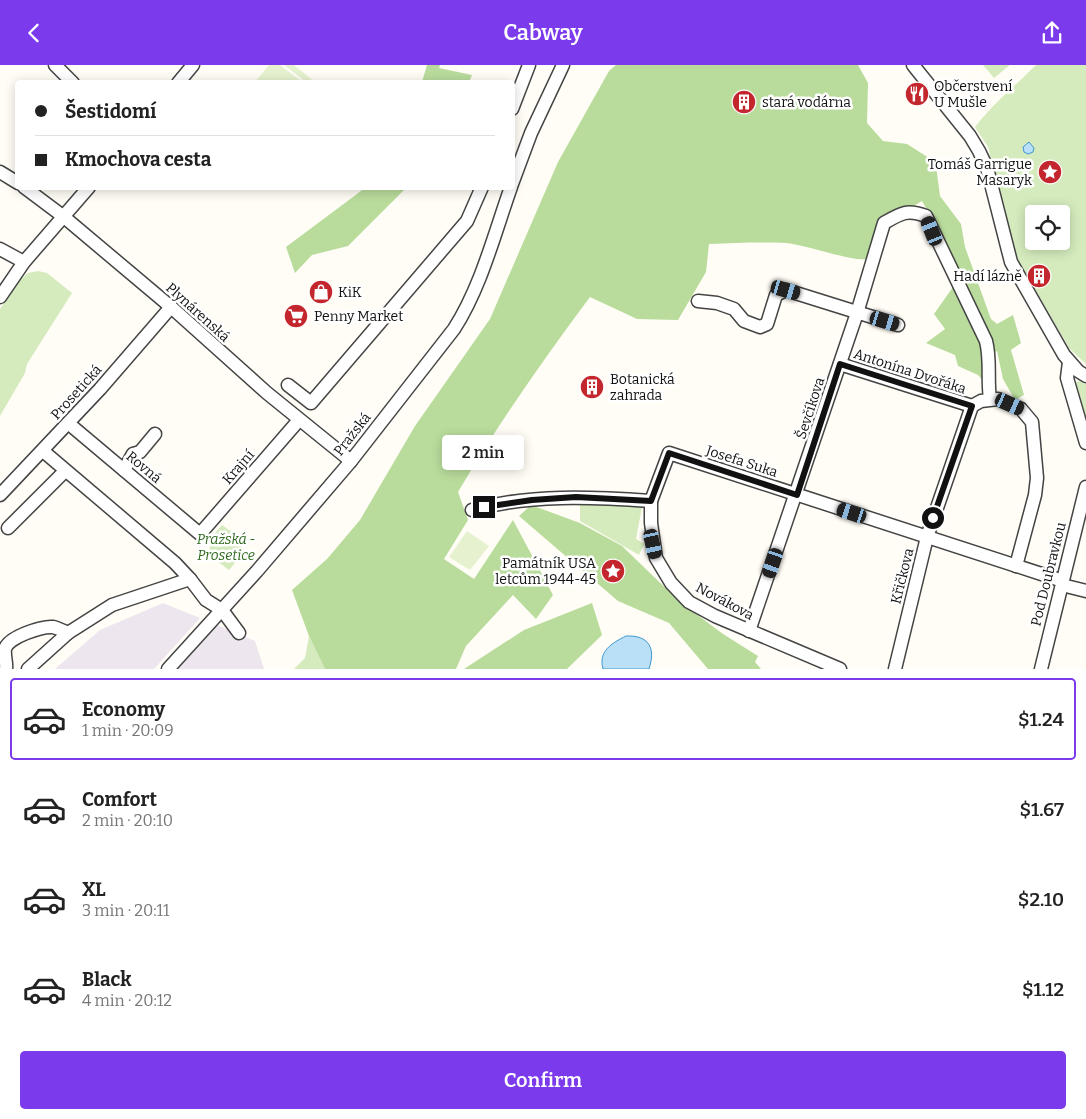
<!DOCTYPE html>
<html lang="en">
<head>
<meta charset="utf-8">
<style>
	:root { --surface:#fff; --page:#f2f2f2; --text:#222; --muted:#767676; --line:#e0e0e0; --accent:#7c3aed }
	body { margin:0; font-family:Bitter,serif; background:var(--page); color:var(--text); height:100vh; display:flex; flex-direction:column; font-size:19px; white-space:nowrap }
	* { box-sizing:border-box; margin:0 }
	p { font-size:16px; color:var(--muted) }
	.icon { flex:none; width:28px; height:28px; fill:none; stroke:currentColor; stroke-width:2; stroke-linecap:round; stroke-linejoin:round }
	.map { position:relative; height:604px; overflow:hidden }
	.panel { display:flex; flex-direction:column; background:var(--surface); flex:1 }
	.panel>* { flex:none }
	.top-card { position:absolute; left:15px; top:15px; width:500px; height:110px; border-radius:5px; box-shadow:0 2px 12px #0003; display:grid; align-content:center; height:110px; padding:0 20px; background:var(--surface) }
	.fabs { position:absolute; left:1025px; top:140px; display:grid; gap:10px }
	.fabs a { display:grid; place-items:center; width:45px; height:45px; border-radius:5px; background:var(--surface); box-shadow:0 2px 12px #0003; font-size:25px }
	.end { position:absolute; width:22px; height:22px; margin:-11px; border:6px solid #111; background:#fff; box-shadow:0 0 0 2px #fff }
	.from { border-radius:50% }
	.bubble { position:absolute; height:35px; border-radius:5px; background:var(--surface); box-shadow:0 2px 12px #0003; font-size:16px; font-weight:600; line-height:35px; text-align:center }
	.car { position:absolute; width:15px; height:30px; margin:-15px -8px; border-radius:6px; box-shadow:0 0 4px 1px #0007; background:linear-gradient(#222 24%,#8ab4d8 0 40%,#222 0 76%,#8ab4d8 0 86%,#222 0) }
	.top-card b { display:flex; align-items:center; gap:18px; height:48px; font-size:19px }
	.top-card b+b { border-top:1px solid var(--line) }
	.top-card i { width:12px; height:12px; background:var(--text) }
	ul { padding:9px 0 0; list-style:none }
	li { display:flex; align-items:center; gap:15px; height:82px; margin:0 10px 8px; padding:0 10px; border:2px solid transparent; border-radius:5px }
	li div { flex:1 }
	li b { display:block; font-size:19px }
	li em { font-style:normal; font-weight:600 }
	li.current { border-color:var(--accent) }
	li>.icon { width:45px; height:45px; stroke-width:1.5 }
	.button { display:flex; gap:10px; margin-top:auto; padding:10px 20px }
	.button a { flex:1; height:58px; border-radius:5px; background:var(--accent); color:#fff; font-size:20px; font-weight:600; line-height:58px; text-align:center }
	header { display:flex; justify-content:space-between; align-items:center; height:65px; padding:0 20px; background:var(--accent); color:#fff; font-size:22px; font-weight:600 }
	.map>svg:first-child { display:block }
	.industrial { fill:#eee6ef }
	.green { fill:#d5ebbd; fill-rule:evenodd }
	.forest { fill:#b9dc9c }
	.pitch { fill:#e6f2cf }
	.water { fill:#b9e0f7; stroke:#3f96cf }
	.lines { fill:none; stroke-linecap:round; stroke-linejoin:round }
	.minor-casing { stroke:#444; stroke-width:15 }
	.minor { stroke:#fff; stroke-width:12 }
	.route { stroke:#111; stroke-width:6 }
	.labels { text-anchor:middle; stroke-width:5; stroke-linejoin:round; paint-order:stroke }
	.poi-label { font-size:14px; fill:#111; stroke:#fff; text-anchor:start }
	.street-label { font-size:14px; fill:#111; stroke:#fff }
	.park-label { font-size:14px; font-style:italic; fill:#2f6b1f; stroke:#fff }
</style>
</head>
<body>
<header><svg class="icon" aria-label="back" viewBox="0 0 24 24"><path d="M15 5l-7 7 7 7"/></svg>Cabway<svg class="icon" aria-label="share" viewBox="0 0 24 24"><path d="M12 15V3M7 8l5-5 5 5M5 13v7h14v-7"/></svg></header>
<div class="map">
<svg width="1086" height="604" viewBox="0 0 1086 604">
	<rect width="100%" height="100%" fill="#fffdf5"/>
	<g class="industrial">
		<path d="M163 538 200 553 154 604H55L100 565Z"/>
		<path d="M212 558 255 576 264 604H172Z"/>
	</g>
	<g class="green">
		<path d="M983 0H1010L994 13Z"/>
		<path d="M1036 0H1086V299L1069 283 1013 186 988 82 975 62C993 39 1015 21 1036 0ZM1034 149H1061V176H1034Z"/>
		<path d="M38 206 47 208 72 228 27 299 25 308 0 351V244L19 216 28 208Z"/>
		<path d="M1079 316 1086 319V352L1076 317Z"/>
		<path d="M580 436 637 438 642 442 636 474 644 479 639 490 580 456Z"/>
		<path d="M222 460 239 472 243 488 229 505 209 490 211 473Z"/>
		<path d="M309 571 325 604H294L305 593Z"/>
	</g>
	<g class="forest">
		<path d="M427 0H440L439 3 472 10 469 17H422Z"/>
		<path d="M616 0H858L868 18 867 58 883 76 907 79 929 93 936 101 940 131 961 159 965 182 991 254 997 259 1013 250 1021 278 1011 285 1024 330 1015 335 1003 314 997 286 986 292 985 318 978 310 958 301 955 290 926 278 945 264 934 249 960 212 941 170 922 136 900 149 882 155 868 194C852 197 807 180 786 178 761 177 734 178 709 179L706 207 678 255 637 254 590 232C543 295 498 359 458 427L468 455 444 494 474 514 513 455 553 530 536 554 513 530 466 581 456 604H325L309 571 292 525 327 494 360 455 415 361 490 254 558 97 609 6Z"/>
		<path d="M365 123H406L348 181 312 190 295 208 286 182Z"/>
		<path d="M531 440 580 458 622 481 679 536 723 569 758 591 755 597 761 604H708L669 558 618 536 519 451Z"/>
		<path d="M592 538 602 570 567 604H464L524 565Z"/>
	</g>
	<g class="pitch">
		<path d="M269 0H280L302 17H255Z"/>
		<path d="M284 0H294L315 17H306Z"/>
		<path d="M467 466 489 481 470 505 449 492Z"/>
	</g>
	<g class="water">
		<path d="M1029 77 1034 83 1033 87 1028 89 1024 87 1023 82Z"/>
		<path d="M626 571C649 570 656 583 649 604H603C598 586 612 578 626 571Z"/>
	</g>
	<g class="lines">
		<g class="minor-casing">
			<g id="minor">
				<path d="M55 0 73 18"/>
				<path d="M913 0 970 71 979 86 987 103 1011 197 1064 290 1078 306 1086 311"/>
				<path d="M178 18 193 0"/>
				<path d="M512 44 529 0"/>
				<path d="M0 107 18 118"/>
				<path d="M512 119 531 68 563 0"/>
				<path d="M24 122 64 152 171 242 267 328 351 396"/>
				<path d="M0 184 24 197"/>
				<path d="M0 232 24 197 89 122"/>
				<path d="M698 236 717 238 734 244 744 256 760 262 767 259 776 230 786 225 898 260"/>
				<path d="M1069 297 1067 313 1086 378"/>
				<path d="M840 299 972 341"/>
				<path d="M288 320 311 338 467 156 482 122"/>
				<path d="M972 341 981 336 998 334 1021 344 1032 357 1037 413 1035 430 1016 501"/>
				<path d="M68 358 200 469 299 355"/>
				<path d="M43 386 175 498 190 514"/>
				<path d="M124 405 133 389 140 387 155 369"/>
				<path d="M0 430 100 324 171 242"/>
				<path d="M472 445C530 429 592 432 651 436"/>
				<path d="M8 463 65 406"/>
				<path d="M1062 520 1086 526"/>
				<path d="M749 566 857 248 884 158C901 148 907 144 926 151L986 276C991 295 987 314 990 334"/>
				<path d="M6 604C7 598 4 591 5 584 8 572 42 561 53 562 58 563 63 566 68 568"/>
				<path d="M28 604 68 568 112 540 190 514 206 535 222 545 239 568"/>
				<path d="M168 604 257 506 351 396 454 264C481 222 494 170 511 122"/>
				<path d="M840 604 715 551 689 537 671 518 656 493 651 458V436L669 388 1063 516"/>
				<path d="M895 604 927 472 972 341"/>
				<path d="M1041 604 1086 422"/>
			</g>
		</g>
		<use href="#minor" class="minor"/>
	</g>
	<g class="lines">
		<path class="route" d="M484 442 532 435 576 432 651 436 669 388 797 430 840 299 972 341 933 453"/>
	</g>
	<defs>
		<g id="restaurant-disc" transform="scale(1.25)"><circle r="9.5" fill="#c4262e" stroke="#fff"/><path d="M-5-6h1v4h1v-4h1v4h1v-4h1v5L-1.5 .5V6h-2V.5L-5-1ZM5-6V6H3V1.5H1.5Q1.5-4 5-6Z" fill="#fff"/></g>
		<g id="building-disc" transform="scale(1.25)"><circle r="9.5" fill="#c4262e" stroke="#fff"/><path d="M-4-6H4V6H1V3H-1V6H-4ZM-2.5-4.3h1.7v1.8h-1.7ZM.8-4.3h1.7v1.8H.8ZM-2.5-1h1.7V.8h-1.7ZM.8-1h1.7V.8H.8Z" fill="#fff"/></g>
		<g id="sight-disc" transform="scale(1.25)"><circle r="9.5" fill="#c4262e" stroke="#fff"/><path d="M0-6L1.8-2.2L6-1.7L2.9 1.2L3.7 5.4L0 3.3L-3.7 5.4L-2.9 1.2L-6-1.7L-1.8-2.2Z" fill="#fff"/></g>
		<g id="shop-disc" transform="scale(1.25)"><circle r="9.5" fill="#c4262e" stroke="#fff"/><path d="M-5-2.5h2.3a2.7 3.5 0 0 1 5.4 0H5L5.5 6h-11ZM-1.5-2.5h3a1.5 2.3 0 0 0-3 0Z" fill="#fff"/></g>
		<g id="supermarket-disc" transform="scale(1.25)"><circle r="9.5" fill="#c4262e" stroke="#fff"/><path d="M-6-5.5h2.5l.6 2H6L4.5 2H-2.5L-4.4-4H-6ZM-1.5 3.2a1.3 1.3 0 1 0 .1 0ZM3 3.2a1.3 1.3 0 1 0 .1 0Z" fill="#fff"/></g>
	</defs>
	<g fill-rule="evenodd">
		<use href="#restaurant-disc" x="917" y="29"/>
		<use href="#building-disc" x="744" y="37"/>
		<use href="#sight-disc" x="1050" y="107"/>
		<use href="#building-disc" x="1039" y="211"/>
		<use href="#shop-disc" x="321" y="227"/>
		<use href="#supermarket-disc" x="296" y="251"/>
		<use href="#building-disc" x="592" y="322"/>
		<use href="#sight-disc" x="613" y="506"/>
	</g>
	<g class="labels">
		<g class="poi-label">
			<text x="934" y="26">Občerstvení<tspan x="934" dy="16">U Mušle</tspan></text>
			<text x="762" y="42">stará vodárna</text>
			<text x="1032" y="104" text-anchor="end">Tomáš Garrigue<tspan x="1032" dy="16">Masaryk</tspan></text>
			<text x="1022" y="216" text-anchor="end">Hadí lázně</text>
			<text x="338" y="232">KiK</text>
			<text x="314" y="256">Penny Market</text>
			<text x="610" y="319">Botanická<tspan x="610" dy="16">zahrada</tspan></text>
			<text x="596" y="503" text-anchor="end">Památník USA<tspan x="596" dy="16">letcům 1944-45</tspan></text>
		</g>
		<g class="street-label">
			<text transform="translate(198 247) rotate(42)" y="5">Plynárenská</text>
			<text transform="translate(910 306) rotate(18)" y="5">Antonína Dvořáka</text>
			<text transform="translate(76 327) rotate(-48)" y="5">Prosetická</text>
			<text transform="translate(810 343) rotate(-72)" y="5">Ševčíkova</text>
			<text transform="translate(352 369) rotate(-52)" y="5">Pražská</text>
			<text transform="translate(742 396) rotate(18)" y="5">Josefa Suka</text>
			<text transform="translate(144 402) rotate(40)" y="5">Rovná</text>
			<text transform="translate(238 402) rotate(-49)" y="5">Krajní</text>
			<text transform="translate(1048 509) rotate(-76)" y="5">Pod Doubravkou</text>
			<text transform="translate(902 511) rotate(-76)" y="5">Křičkova</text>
			<text transform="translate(725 536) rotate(28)" y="5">Novákova</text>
		</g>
		<g class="park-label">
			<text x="226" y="479">Pražská -<tspan x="226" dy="16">Prosetice</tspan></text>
		</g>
	</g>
</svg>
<div class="fabs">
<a><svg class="icon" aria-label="locate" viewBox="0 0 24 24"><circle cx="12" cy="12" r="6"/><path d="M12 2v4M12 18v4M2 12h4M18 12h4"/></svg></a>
</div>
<i class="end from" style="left:933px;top:453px"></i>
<i class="end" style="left:484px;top:442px"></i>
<div class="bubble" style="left:442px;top:370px;width:82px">2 min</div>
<i class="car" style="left:932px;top:166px;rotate:338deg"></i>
<i class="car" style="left:786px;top:225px;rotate:106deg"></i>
<i class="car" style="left:885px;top:256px;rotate:107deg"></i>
<i class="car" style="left:1010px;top:339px;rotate:114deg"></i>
<i class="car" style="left:852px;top:448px;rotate:288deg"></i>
<i class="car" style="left:653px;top:479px;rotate:168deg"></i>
<i class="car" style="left:773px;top:498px;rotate:199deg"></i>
<div class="top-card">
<b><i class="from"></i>Šestidomí</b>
<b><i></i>Kmochova cesta</b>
</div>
</div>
<section class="panel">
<ul>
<li class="current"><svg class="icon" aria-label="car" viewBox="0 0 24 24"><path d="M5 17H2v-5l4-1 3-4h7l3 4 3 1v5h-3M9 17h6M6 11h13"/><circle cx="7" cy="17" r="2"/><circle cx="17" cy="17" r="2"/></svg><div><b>Economy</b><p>1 min · 20:09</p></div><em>$1.24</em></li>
<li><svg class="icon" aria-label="car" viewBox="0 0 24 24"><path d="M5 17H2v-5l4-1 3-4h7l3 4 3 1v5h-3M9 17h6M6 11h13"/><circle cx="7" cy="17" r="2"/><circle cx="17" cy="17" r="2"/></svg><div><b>Comfort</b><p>2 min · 20:10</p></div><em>$1.67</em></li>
<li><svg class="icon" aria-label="car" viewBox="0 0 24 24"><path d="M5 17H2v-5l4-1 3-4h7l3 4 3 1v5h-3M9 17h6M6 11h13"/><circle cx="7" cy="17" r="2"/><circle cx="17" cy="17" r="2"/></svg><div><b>XL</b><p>3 min · 20:11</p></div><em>$2.10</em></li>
<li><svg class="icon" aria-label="car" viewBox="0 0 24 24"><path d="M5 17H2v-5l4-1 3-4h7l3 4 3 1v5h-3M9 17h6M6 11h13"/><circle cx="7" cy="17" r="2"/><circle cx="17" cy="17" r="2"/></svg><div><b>Black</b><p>4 min · 20:12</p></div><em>$1.12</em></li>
</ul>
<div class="button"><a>Confirm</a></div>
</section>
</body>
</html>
